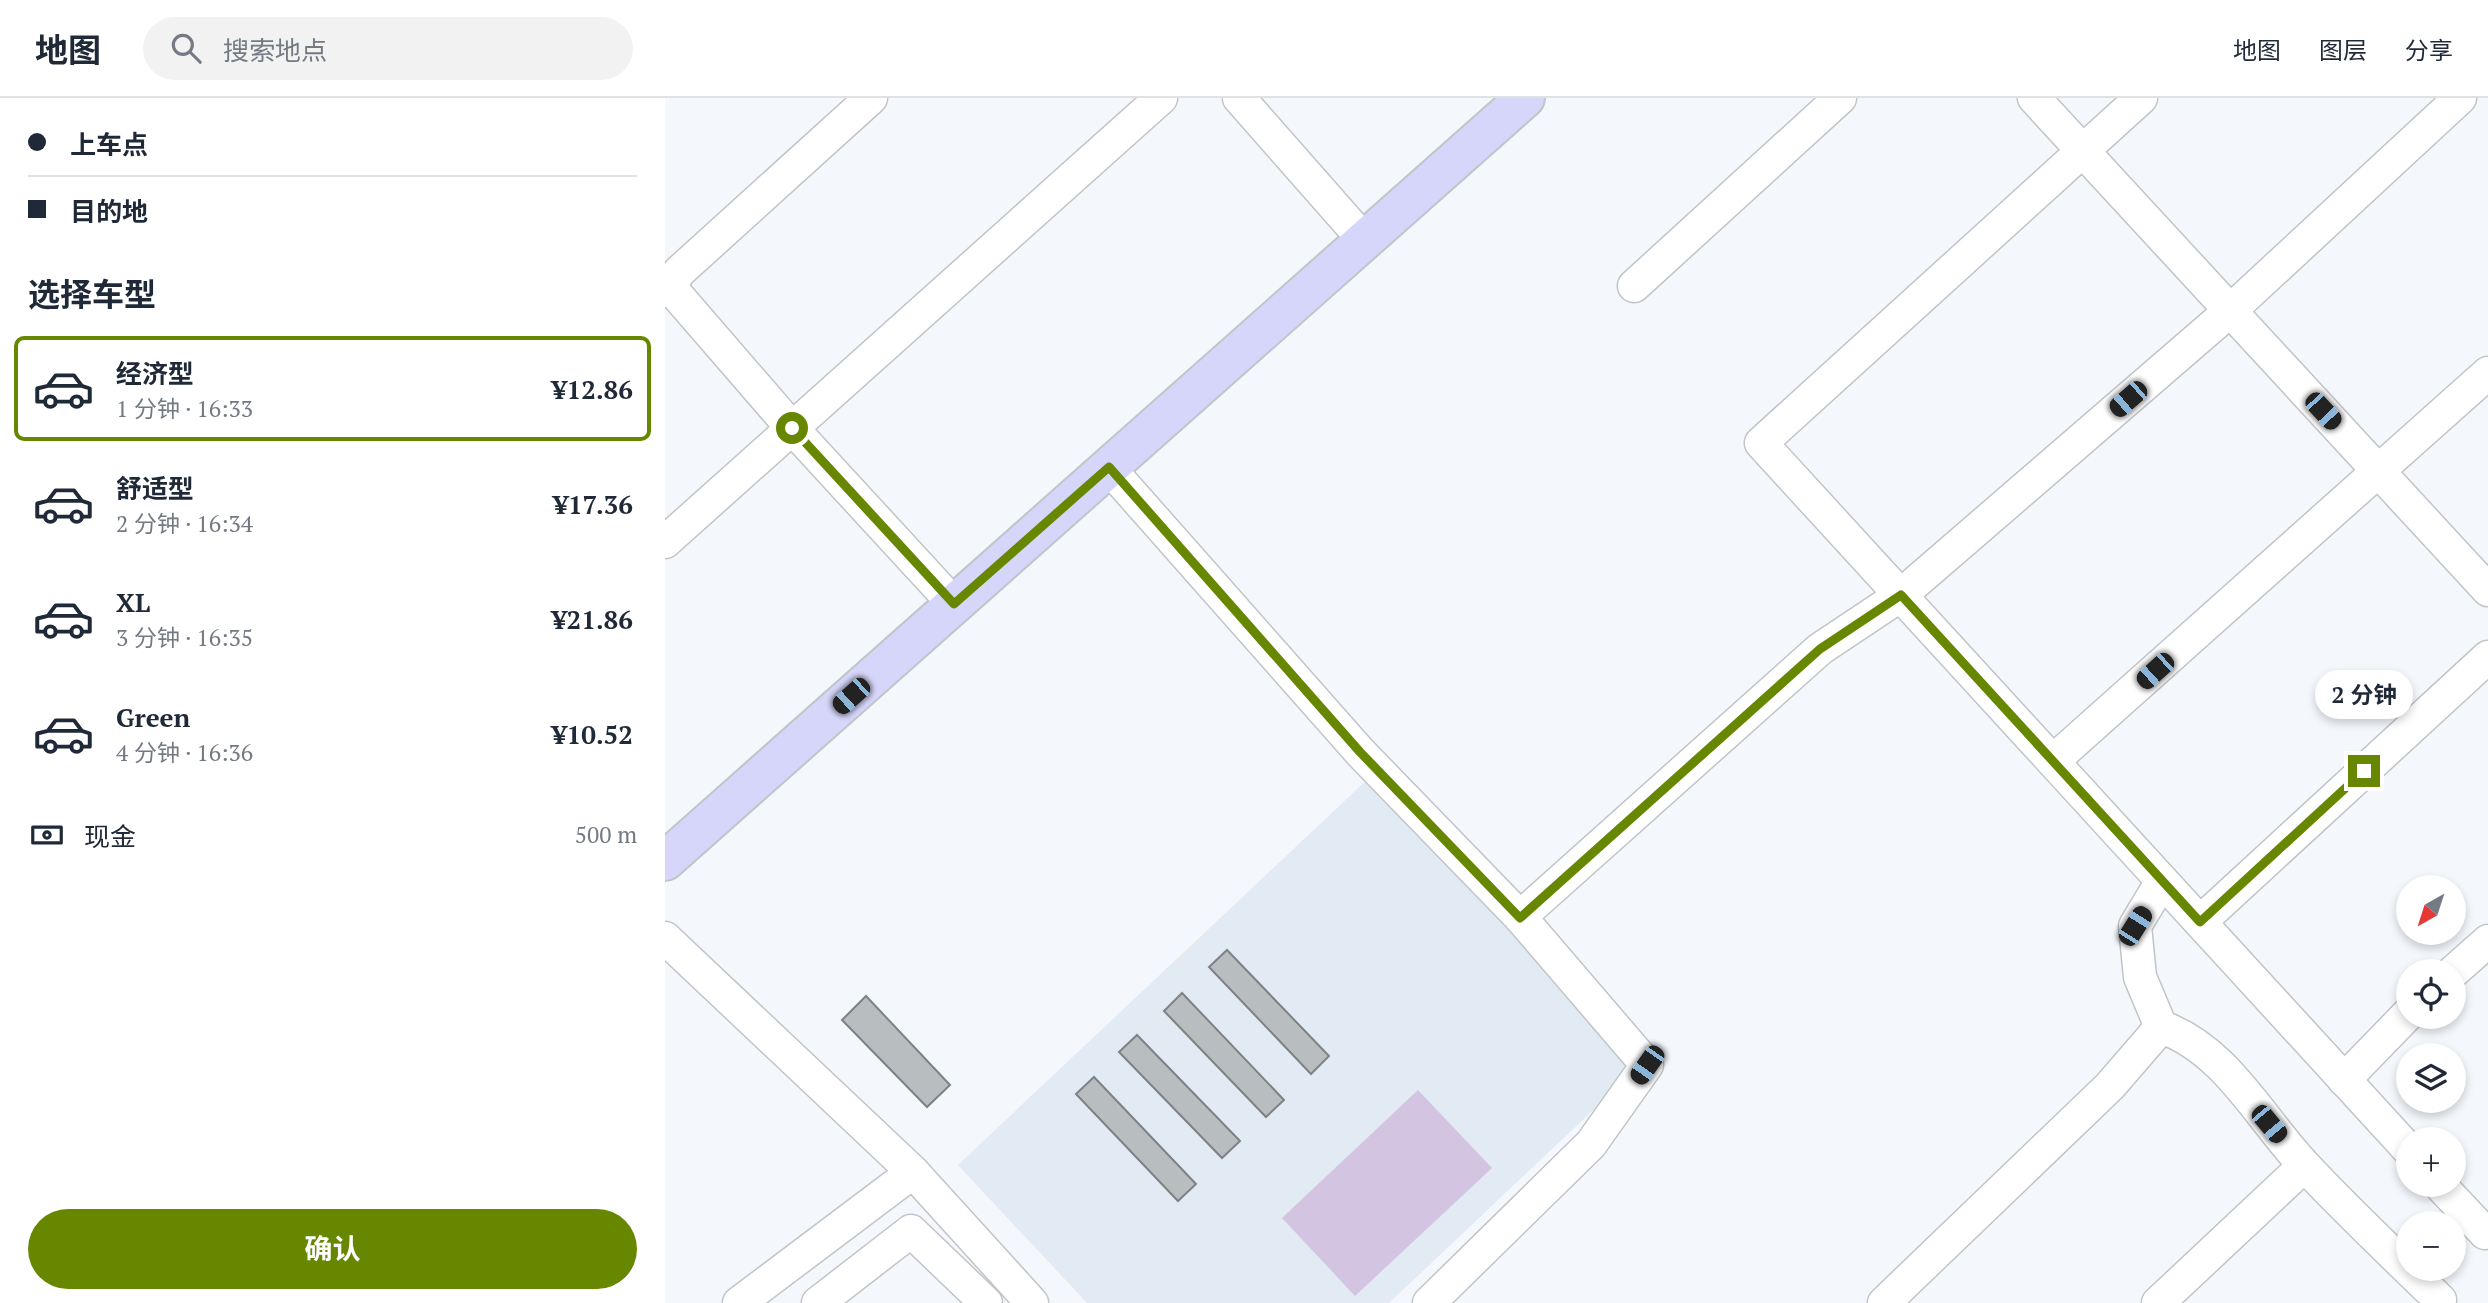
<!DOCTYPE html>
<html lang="zh">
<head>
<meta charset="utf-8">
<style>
	:root { --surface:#fff; --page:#f2f2f3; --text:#1f2937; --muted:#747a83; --line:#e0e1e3; --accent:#688700 }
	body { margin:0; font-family:"PT Serif","Noto Sans SC",serif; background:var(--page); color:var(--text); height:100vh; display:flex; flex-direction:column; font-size:26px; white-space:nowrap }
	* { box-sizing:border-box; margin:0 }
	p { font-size:23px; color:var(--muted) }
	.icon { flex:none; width:38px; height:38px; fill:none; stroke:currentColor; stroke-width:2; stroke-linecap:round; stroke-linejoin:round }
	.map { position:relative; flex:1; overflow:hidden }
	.side { display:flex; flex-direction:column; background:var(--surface); width:665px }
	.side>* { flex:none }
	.hud { display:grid; align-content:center; height:154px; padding:0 28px; background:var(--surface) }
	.needle { width:46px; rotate:219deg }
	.controls { position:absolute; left:1731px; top:777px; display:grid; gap:14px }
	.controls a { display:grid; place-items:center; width:70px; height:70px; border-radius:50%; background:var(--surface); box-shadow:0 4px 10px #0003; font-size:35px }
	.end { position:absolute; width:32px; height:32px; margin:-16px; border:9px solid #688700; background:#fff; box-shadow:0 0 0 4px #fff }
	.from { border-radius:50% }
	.bubble { position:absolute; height:49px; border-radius:24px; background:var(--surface); box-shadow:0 4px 10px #0003; font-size:23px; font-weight:700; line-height:49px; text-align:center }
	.car { position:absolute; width:21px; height:42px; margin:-21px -10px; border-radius:9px; box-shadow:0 0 5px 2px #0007; background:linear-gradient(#222 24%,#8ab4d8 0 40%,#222 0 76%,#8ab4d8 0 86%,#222 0) }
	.hud b { display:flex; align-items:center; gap:24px; height:66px; font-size:26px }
	.hud b+b { border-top:2px solid var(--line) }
	.hud i { width:18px; height:18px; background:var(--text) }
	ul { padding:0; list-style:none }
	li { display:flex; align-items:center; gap:21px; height:105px; margin:0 14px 10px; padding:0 14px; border:4px solid transparent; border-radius:10px }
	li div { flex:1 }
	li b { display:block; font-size:26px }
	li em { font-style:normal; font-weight:700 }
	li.selected { border-color:var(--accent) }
	li>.icon { width:63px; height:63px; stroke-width:1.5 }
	h2 { padding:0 28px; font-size:32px; line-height:84px }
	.pay { display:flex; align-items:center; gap:18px; height:77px; padding:0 28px; font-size:26px }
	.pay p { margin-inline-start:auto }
	.primary-button { display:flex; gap:14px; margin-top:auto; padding:14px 28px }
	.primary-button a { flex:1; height:80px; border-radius:42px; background:var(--accent); color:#fff; font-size:28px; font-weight:700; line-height:80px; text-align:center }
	header { display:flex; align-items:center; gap:42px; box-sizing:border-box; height:98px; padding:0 35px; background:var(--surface); border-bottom:2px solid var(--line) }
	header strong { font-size:33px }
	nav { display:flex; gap:38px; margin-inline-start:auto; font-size:24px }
	.search { width:490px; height:63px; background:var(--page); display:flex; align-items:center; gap:18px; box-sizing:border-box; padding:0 24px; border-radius:38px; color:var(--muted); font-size:26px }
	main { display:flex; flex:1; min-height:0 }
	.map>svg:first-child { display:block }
	.built { fill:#e2eaf4 }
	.green { fill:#d3c5e1 }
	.building { fill:#b8bdbf; stroke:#7d8284; stroke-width:2 }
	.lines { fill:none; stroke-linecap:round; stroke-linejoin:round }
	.street-casing { stroke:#c1c4c8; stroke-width:35 }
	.secondary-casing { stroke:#c1c4c8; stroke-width:42 }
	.street { stroke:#fff; stroke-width:32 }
	.secondary { stroke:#d6d6fa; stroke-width:38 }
	.route { stroke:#688700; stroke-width:9 }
</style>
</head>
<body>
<header>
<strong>地图</strong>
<div class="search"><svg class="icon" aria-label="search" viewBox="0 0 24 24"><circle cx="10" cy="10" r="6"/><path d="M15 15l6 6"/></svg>搜索地点</div>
<nav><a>地图</a><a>图层</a><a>分享</a></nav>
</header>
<main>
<section class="side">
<div class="hud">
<b><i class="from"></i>上车点</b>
<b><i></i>目的地</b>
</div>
<h2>选择车型</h2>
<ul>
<li class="selected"><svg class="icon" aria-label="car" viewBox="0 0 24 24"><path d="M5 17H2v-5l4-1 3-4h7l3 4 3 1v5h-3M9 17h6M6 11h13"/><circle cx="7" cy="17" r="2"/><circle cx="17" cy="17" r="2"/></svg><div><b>经济型</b><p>1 分钟 · 16:33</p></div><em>¥12.86</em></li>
<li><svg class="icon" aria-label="car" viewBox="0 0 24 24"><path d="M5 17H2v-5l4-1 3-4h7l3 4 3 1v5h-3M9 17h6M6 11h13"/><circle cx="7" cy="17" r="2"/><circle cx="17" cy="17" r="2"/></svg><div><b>舒适型</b><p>2 分钟 · 16:34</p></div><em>¥17.36</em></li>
<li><svg class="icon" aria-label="car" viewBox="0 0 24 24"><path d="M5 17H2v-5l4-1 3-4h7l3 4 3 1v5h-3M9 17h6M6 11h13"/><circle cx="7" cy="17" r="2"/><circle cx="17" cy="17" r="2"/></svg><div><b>XL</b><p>3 分钟 · 16:35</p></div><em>¥21.86</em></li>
<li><svg class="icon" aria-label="car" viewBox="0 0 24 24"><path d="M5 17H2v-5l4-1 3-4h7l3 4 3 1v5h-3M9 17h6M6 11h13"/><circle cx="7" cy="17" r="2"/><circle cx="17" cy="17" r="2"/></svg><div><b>Green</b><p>4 分钟 · 16:36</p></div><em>¥10.52</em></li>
</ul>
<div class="pay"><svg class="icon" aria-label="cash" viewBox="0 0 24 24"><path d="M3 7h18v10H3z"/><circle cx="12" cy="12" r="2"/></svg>现金<p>500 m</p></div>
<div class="primary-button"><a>确认</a></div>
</section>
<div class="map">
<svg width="1823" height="1205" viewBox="0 0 1823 1205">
	<rect width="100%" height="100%" fill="#f4f7fc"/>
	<path class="built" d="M706 678 977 966 724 1205H422L293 1067Z"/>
	<path class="green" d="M753 992 827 1070 690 1198 617 1120Z"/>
	<g class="building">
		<path d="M562 852 664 958 646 976 544 869Z"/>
		<path d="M517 895 619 1002 601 1019 499 913Z"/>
		<path d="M201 898 285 987 262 1009 177 922Z"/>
		<path d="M472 937 575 1043 557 1060 454 954Z"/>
		<path d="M429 979 531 1086 513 1103 411 996Z"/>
	</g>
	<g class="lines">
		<g class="street-casing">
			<g id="street">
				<path d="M574 0 699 142"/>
				<path d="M1369 0 1823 492"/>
				<path d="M1476 0 1096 345 1743 1051"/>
				<path d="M969 188 1175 0"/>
				<path d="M5 189 127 330 289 506"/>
				<path d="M0 193 15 173 206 0"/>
				<path d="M444 370 695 654 855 819 982 967 926 1046 764 1205"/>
				<path d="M0 444 496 0"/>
				<path d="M1388 663 1823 275"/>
				<path d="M1497 783 1470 828 1475 879 1496 929C1560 950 1596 1022 1641 1069 1684 1115 1730 1158 1775 1202L1772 1205"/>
				<path d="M855 819 1155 551 1236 497 1566 212 1795 0"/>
				<path d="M1535 824 1823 559"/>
				<path d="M0 840 248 1074 367 1205"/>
				<path d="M1788 874 1823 843"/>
				<path d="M1679 982 1743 916"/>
				<path d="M1775 1087 1820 1135"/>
				<path d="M74 1205 248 1074"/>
				<path d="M153 1205 246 1133 321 1205"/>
				<path d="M1219 1205 1445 988 1496 929"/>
				<path d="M1493 1205 1639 1068"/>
			</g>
		</g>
		<g class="secondary-casing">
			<path id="secondary" d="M0 763 860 0"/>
		</g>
		<use href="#street" class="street"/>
		<use href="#secondary" class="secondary"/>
	</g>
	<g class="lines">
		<path class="route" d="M127 330 289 506 444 369 695 654 855 820 1155 551 1236 497 1535 824 1699 673"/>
	</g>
</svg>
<div class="controls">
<a><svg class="needle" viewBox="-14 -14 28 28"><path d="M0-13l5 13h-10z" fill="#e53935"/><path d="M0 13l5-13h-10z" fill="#747a83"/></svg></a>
<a><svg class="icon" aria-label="locate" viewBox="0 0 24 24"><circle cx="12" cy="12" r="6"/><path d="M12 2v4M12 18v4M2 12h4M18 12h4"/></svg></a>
<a><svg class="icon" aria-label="layers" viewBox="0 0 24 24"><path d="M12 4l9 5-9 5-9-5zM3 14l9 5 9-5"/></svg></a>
<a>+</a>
<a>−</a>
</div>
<i class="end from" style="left:127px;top:330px"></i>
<i class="end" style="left:1699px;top:673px"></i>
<div class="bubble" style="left:1650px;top:572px;width:98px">2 分钟</div>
<i class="car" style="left:1463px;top:301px;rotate:229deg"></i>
<i class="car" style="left:1658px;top:313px;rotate:137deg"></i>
<i class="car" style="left:1490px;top:573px;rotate:228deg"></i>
<i class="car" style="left:186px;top:598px;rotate:228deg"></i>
<i class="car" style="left:1470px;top:828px;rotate:32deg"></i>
<i class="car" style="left:982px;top:967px;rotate:215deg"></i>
<i class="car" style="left:1604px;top:1026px;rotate:140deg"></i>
</div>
</main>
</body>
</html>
